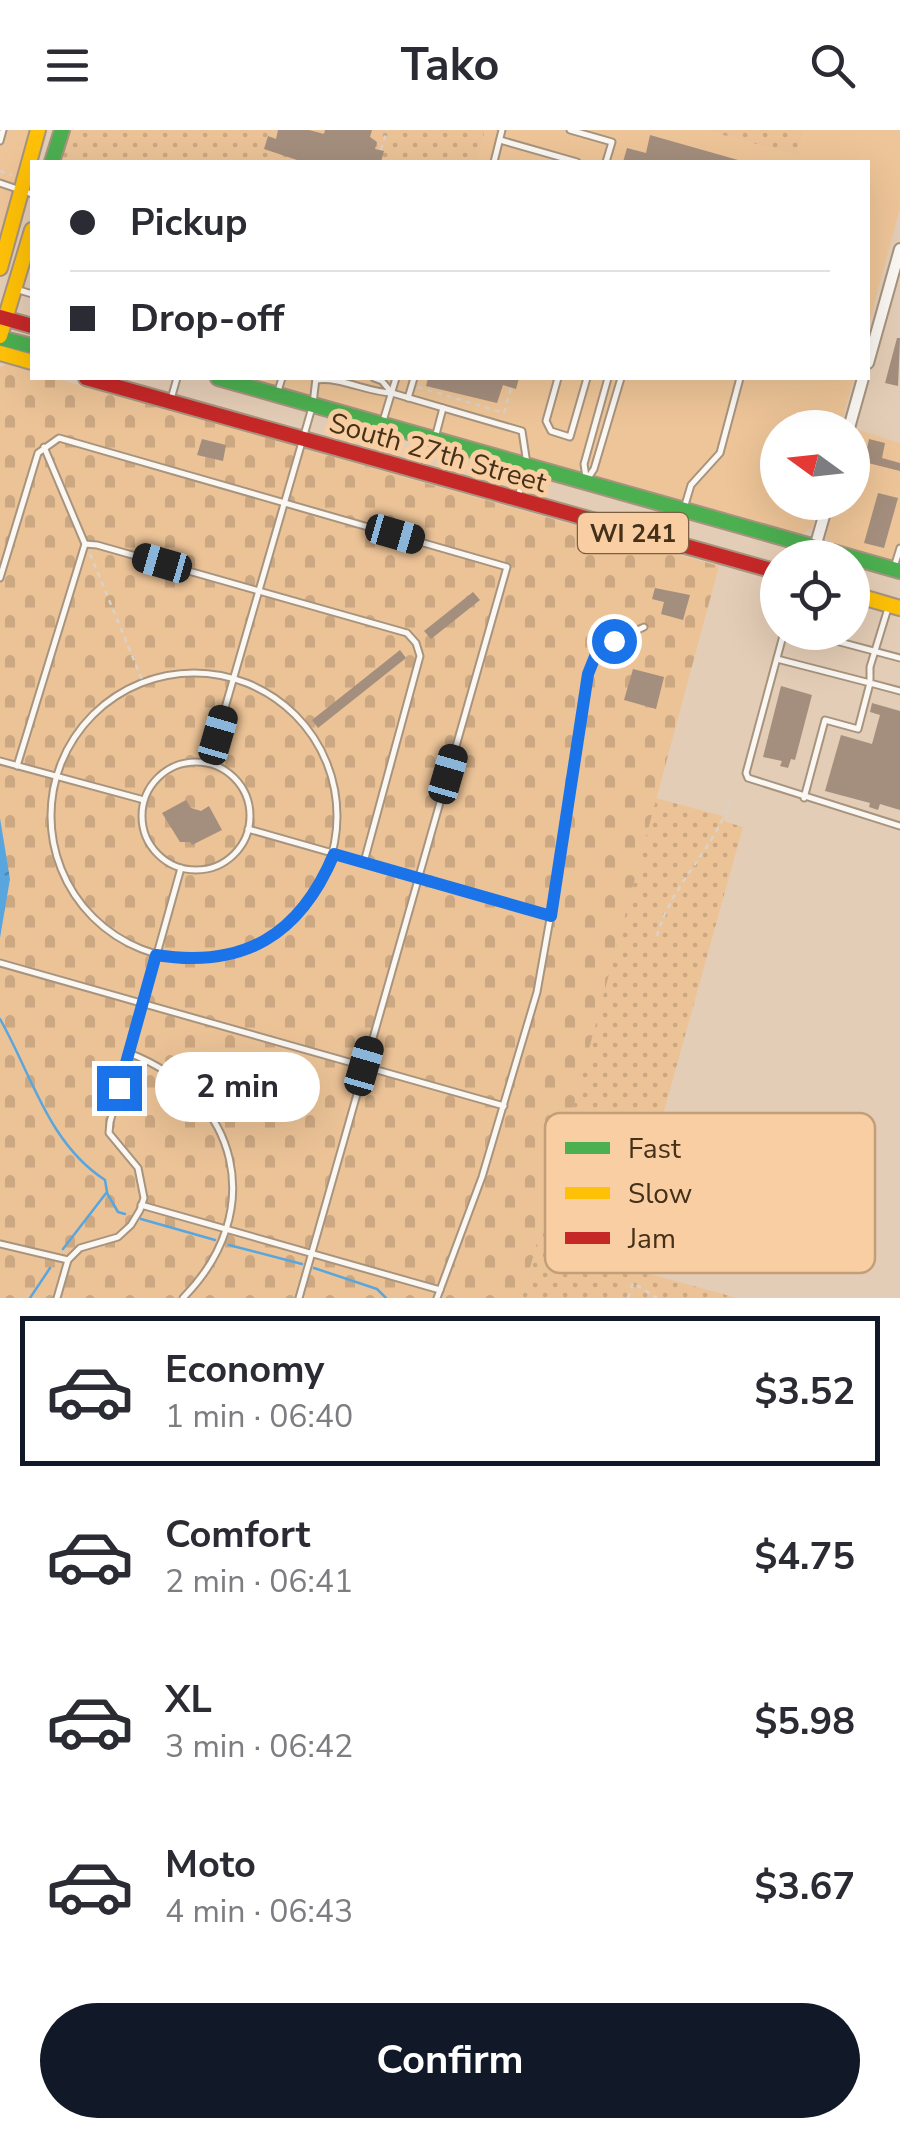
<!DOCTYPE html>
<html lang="en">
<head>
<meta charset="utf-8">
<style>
	:root { --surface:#fff; --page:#f7f7f7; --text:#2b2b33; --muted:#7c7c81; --line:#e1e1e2; --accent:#111827 }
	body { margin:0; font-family:"Nunito Sans",sans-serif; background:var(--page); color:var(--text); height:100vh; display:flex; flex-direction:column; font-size:38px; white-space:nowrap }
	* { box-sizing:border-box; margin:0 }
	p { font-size:32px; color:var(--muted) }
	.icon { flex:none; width:55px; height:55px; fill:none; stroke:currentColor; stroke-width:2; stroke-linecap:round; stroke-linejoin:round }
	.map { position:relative; height:1168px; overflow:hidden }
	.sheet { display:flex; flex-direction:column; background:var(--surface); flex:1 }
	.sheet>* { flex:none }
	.top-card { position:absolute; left:30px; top:30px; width:840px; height:220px; border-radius:0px; box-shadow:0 10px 40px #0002; display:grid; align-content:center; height:220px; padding:0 40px; background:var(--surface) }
	.needle { width:65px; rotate:285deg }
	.controls { position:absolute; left:760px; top:280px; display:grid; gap:20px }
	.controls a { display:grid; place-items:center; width:110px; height:110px; border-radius:50%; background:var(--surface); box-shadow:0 10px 40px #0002; font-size:50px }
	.end { position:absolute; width:45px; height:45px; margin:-22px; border:12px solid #1a73e8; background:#fff; box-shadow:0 0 0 5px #fff }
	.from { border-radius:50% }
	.bubble { position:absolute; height:70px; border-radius:35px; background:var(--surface); box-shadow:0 10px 40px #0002; font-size:32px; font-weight:700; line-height:70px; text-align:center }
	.car { position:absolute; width:30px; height:60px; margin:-30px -15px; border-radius:12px; box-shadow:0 0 8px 2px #0007; background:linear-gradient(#222 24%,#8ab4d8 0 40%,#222 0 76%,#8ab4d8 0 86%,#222 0) }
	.top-card b { display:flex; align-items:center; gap:35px; height:95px; font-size:38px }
	.top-card b+b { border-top:2px solid var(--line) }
	.top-card i { width:25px; height:25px; background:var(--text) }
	ul { padding:18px 0 0; list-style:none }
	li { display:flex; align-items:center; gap:30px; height:150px; margin:0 20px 15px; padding:0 20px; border:5px solid transparent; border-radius:0px }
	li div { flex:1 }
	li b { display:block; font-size:38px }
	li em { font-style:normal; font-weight:700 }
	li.active { border-color:var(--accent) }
	li>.icon { width:90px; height:90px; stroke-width:1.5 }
	.action { display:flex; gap:20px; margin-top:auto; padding:20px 40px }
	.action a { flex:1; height:115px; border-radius:60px; background:var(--accent); color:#fff; font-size:40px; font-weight:700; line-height:115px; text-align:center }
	header { display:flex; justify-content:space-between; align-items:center; height:130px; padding:0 40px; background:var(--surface); font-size:45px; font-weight:700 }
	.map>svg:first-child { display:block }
	.built { fill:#eec598 }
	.grass { fill:url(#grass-dots) }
	.cemetery { fill:url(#cemetery-stones) }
	.water { fill:url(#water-ripples) }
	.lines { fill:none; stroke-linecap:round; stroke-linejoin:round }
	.stream { stroke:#59a6df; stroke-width:2.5 }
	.building { fill:#a48e7d }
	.lane-casing { stroke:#a7947f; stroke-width:9 }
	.street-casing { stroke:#a7947f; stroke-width:14 }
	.fast-casing { stroke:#a7947f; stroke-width:18 }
	.slow-casing { stroke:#a7947f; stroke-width:18 }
	.jam-casing { stroke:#a7947f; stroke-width:18 }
	.path { stroke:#dad2ca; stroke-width:2.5; stroke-dasharray:5 5; stroke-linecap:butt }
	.lane { stroke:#fbf8f4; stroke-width:5 }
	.street { stroke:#fbf8f4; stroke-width:10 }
	.fast { stroke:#4caf50; stroke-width:14 }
	.slow { stroke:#ffc107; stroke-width:14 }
	.jam { stroke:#c62828; stroke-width:14 }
	.route { stroke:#1a73e8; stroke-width:12 }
	.labels { text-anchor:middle; stroke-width:10; stroke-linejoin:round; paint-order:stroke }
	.shield { fill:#f8cea2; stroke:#7b5f42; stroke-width:2.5 }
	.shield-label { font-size:25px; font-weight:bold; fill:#453019 }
	.street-label { font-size:28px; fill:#453019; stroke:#f8cea2 }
	.key { fill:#f8cea2; stroke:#c29f79; stroke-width:2.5 }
	.key-label { font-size:28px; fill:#453019 }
</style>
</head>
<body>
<header><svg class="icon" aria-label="menu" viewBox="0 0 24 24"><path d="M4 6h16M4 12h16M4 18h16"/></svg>Tako<svg class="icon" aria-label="search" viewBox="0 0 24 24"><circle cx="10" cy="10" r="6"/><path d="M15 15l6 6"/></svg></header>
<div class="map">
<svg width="900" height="1168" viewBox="0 0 900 1168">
	<defs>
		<pattern id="grass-dots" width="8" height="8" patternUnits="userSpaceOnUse" patternTransform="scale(2.5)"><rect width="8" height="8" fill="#ecc397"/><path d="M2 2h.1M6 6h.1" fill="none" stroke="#cca882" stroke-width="1.8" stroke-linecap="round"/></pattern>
		<pattern id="cemetery-stones" width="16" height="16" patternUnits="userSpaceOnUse" patternTransform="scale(2.5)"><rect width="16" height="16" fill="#ecc397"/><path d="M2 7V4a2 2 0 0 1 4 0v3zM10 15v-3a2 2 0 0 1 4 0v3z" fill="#cca882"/></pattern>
		<pattern id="water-ripples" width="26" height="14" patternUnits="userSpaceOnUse" patternTransform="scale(2.5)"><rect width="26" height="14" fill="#59a6df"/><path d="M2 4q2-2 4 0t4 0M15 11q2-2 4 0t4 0" fill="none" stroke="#4b88b4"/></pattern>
	</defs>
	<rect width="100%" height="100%" fill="#e4cdb6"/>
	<g class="built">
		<path d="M0 0H31L0 106Z"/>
		<path d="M485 0H705L797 25 804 0H900V78L868 197V32H477Z"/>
		<path d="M243 248H854L840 297 778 298V372L819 373 812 398 800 405Z"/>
		<path d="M855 299 900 313V433L832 414 826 407 834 373 852 372Z"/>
	</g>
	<g class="grass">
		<path d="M70 0H485L477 32H61Z"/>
		<path d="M705 0H804L797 25Z"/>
		<path d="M656 668 722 686 726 692 743 697 621 1136 737 1168H522Z"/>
	</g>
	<path class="cemetery" d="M8 234 32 241V248H54L719 436 522 1168H0V237Z"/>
	<path class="water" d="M0 688 10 749 0 808Z"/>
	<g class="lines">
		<g class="stream">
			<path d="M0 889C32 945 48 1013 105 1050L107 1062 63 1119"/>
			<path d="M107 1063 118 1082 125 1084"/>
			<path d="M141 1089 215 1110"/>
			<path d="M229 1115 302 1134"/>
			<path d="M314 1138 377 1159 386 1168"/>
			<path d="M30 1168 50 1138"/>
		</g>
	</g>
	<g class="building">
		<path d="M278 0H309L324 4 325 0H372L370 7 377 12 375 19 384 21 381 32H303L264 19 268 6 276 9Z"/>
		<path d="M650 5 738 30V32H623L627 18 646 23Z"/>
		<path d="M897 208H900L898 256 885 253Z"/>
		<path d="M428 248H519L516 259 503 255 497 273 426 256Z"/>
		<path d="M202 309 226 315 223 331 197 325Z"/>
		<path d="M869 309 885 313 882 328 900 333V341L864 332Z"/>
		<path d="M878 363 898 368 884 418 864 413Z"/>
		<path d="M655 458 690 465 683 490 661 484 664 472 652 469Z"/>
		<path d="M473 462 480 470 431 509 424 501Z"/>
		<path d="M400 520 406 528 318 598 312 590Z"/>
		<path d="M633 539 664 547 656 579 624 570Z"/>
		<path d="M781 556 812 565 795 630 791 629 788 638 780 636 782 631 763 627Z"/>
		<path d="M872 573 900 581V680L880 674 878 680 869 677 870 673 825 661 841 605 872 614 880 585 870 582Z"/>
		<path d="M186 670 191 678 201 681 209 676 222 700 192 715 190 712H180L162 683Z"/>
	</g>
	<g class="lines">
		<g class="lane-casing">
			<g id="lane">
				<path d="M570 0 612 12 606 32"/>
				<path d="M500 10 577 32"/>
				<path d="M0 11 3 0"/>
				<path d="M494 32 502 0"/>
				<path d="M0 53 32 64"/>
				<path d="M19 160 32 164"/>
				<path d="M374 248 382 251 392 263"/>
				<path d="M558 248 546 291 551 301 570 307 587 248"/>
				<path d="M316 250C342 247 366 262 392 263L522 301 527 334 518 367"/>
				<path d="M278 261 282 248"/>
				<path d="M408 268 414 248"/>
				<path d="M171 269 177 248"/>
				<path d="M383 291 396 248"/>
				<path d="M435 308 443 278"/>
				<path d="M44 317 85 414"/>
				<path d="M586 347 584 334 608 248"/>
				<path d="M588 348 594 339 621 248"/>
				<path d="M685 375 691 355 720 323 740 248"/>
				<path d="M895 434 900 418"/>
				<path d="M0 448 38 323 59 308 507 437 299 1168"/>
				<path d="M889 475 870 537V553L900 561"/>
				<path d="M784 502 746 643 748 648 900 696"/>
				<path d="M802 502 900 528"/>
				<path d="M777 529 870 553 858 599 825 590 804 668"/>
				<circle cx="194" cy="686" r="143"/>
				<path d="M0 631 144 670"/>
				<circle cx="196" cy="686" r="54"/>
				<path d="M209 633 313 274 316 248"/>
				<path d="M17 636 85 414 97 415 407 503 416 513 420 526 364 732 248 699"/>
				<path d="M364 732 551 786"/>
				<path d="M0 833 504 976"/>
				<path d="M129 923C240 966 268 1082 183 1168"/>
				<path d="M141 1075 440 1160"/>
				<path d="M0 1114 68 1130"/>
				<path d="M57 1168 68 1130 80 1118 118 1107 131 1095 140 1080 144 1068 138 1038 109 1003 110 992 181 738"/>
				<path d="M437 1168 482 1047 537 862 556 755 588 544C599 517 618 509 644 497"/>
			</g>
		</g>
		<g class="street-casing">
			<g id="street">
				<path d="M868 233 900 119"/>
				<path d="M849 298 863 248"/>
				<path d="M812 428 828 372"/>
			</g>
		</g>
		<g class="fast-casing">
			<g id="fast">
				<path d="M52 32 62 0"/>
				<path d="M0 208 32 216"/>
				<path d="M218 248 900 441"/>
			</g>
		</g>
		<g class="slow-casing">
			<g id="slow">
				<path d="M0 138 38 0"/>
				<path d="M0 206 32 100"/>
				<path d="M0 223 32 232"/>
				<path d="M852 464 900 478"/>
			</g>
		</g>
		<g class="jam-casing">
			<g id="jam">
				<path d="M0 187 32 196"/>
				<path d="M86 248 778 442"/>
			</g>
		</g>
		<g class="path">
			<path d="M381 20 387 0"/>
			<path d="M0 41 12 45"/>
			<path d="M418 257 504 283 511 258"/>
			<path d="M90 424 143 552"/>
			<path d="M657 806C671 754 716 718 732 666"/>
			<path d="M628 1168 633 1153 657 1168"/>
		</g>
		<use href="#lane" class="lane"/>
		<use href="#street" class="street"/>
		<use href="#fast" class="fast"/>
		<use href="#slow" class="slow"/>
		<use href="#jam" class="jam"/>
	</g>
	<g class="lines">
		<path class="route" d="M119 958 156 825C244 839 300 805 334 724L551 786 588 544 596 524 614 511"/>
	</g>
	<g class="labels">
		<rect class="shield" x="578" y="383" width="110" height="40" rx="8"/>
		<g class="shield-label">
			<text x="633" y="412">WI 241</text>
		</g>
		<g class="street-label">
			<text transform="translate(438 322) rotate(16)" y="10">South 27th Street</text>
		</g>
	</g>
	<rect x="545" y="983" width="330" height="160" rx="15" class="key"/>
	<rect x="565" y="1012" width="45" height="12" fill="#4caf50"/>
	<rect x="565" y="1057" width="45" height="12" fill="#ffc107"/>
	<rect x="565" y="1102" width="45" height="12" fill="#c62828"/>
	<g class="key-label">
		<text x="628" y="1028">Fast</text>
		<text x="628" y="1073">Slow</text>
		<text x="628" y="1118">Jam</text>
	</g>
</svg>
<div class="controls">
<a><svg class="needle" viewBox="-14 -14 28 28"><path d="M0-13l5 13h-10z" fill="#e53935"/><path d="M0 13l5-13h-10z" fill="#7c7c81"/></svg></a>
<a><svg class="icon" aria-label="locate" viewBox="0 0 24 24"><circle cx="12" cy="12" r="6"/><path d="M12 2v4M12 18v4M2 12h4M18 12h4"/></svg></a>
</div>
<i class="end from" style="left:614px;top:511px"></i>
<i class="end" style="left:119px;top:958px"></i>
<div class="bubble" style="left:155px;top:922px;width:165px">2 min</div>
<i class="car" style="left:395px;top:404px;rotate:106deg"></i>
<i class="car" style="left:162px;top:433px;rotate:286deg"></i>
<i class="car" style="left:218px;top:605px;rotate:16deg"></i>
<i class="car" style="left:448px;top:644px;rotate:16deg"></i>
<i class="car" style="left:364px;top:936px;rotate:16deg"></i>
<div class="top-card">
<b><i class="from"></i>Pickup</b>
<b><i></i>Drop-off</b>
</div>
</div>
<section class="sheet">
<ul>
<li class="active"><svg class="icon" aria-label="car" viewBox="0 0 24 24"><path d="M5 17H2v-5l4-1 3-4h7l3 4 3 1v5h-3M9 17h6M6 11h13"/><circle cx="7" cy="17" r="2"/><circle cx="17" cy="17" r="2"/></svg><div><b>Economy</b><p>1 min · 06:40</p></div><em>$3.52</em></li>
<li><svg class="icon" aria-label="car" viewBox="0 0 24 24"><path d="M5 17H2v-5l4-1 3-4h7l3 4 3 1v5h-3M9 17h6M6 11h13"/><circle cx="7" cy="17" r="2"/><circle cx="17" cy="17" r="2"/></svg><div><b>Comfort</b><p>2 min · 06:41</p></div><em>$4.75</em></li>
<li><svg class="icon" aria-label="car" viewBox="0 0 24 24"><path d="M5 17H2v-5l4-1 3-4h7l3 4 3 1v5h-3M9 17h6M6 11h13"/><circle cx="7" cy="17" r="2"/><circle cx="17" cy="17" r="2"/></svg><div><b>XL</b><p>3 min · 06:42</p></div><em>$5.98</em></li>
<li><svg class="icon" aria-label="car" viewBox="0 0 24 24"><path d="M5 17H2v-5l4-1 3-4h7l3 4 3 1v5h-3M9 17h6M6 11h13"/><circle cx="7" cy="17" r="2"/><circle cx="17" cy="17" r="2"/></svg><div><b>Moto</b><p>4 min · 06:43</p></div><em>$3.67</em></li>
</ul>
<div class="action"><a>Confirm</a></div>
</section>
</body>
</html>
